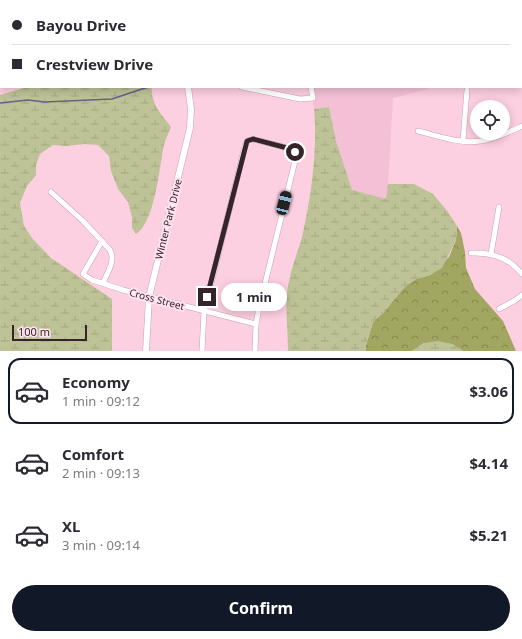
<!DOCTYPE html>
<html lang="en">
<head>
<meta charset="utf-8">
<style>
	:root { --surface:#fff; --page:#f7f7f7; --text:#2b2b33; --muted:#7c7c81; --line:#e1e1e2; --accent:#111827 }
	body { margin:0; font-family:"Noto Sans",sans-serif; background:var(--page); color:var(--text); height:100vh; display:flex; flex-direction:column; font-size:15px; white-space:nowrap }
	* { box-sizing:border-box; margin:0 }
	p { font-size:13px; color:var(--muted) }
	.icon { flex:none; width:22px; height:22px; fill:none; stroke:currentColor; stroke-width:2; stroke-linecap:round; stroke-linejoin:round }
	.map { position:relative; height:351px; overflow:hidden }
	.side { display:flex; flex-direction:column; background:var(--surface); flex:1 }
	.side>* { flex:none }
	.guide { position:absolute; left:0px; top:0px; width:522px; height:88px; box-shadow:0 2px 10px #0003; display:grid; align-content:center; height:88px; padding:0 12px; background:var(--surface) }
	.fabs { position:absolute; left:470px; top:100px; display:grid; gap:8px }
	.fabs a { display:grid; place-items:center; width:40px; height:40px; border-radius:50%; background:var(--surface); box-shadow:0 2px 10px #0003; font-size:20px }
	.scale { position:absolute; left:12px; bottom:10px; width:75px; box-sizing:border-box; padding-left:4px; border:2px solid #35252b; border-top:0; font-size:11px; line-height:14px; white-space:nowrap; color:#35252b; -webkit-text-stroke:3px #fee2ed; paint-order:stroke }
	.end { position:absolute; width:18px; height:18px; margin:-9px; border:5px solid #35252b; background:#fff; box-shadow:0 0 0 2px #fff }
	.from { border-radius:50% }
	.bubble { position:absolute; height:28px; border-radius:14px; background:var(--surface); box-shadow:0 2px 10px #0003; font-size:13px; font-weight:700; line-height:28px; text-align:center }
	.car { position:absolute; width:12px; height:24px; margin:-12px -6px; border-radius:5px; box-shadow:0 0 3px 1px #0007; background:linear-gradient(#222 24%,#8ab4d8 0 40%,#222 0 76%,#8ab4d8 0 86%,#222 0) }
	.guide b { display:flex; align-items:center; gap:14px; height:38px; font-size:15px }
	.guide b+b { border-top:1px solid var(--line) }
	.guide i { width:10px; height:10px; background:var(--text) }
	ul { padding:7px 0 0; list-style:none }
	li { display:flex; align-items:center; gap:12px; height:66px; margin:0 8px 6px; padding:0 4px; border:2px solid transparent; border-radius:12px }
	li div { flex:1 }
	li b { display:block; font-size:15px }
	li em { font-style:normal; font-weight:700 }
	li.on { border-color:var(--accent) }
	li>.icon { width:36px; height:36px; stroke-width:1.5 }
	.cta { display:flex; gap:8px; margin-top:auto; padding:8px 12px }
	.cta a { flex:1; height:46px; border-radius:24px; background:var(--accent); color:#fff; font-size:16px; font-weight:700; line-height:46px; text-align:center }
	.map>svg:first-child { display:block }
	.built { fill:#f3c0d5 }
	.forest { fill:url(#forest-crowns) }
	.wetland { fill:url(#wetland-marsh) }
	.water { fill:url(#water-ripples); stroke:#6b5e8a }
	.lines { fill:none; stroke-linecap:round; stroke-linejoin:round }
	.stream { stroke:#6b5e8a; stroke-width:1.5 }
	.minor-casing { stroke:#cba0b1; stroke-width:6 }
	.tertiary-casing { stroke:#cba0b1; stroke-width:7 }
	.minor { stroke:#fff; stroke-width:5 }
	.tertiary { stroke:#fff; stroke-width:6 }
	.route { stroke:#35252b; stroke-width:5 }
	.labels { text-anchor:middle; stroke-width:4; stroke-linejoin:round; paint-order:stroke }
	.street-label { font-size:10px; fill:#35252b; stroke:#fee2ed }
</style>
</head>
<body>
<div class="map">
<svg width="522" height="351" viewBox="0 0 522 351">
	<defs>
		<pattern id="forest-crowns" width="20" height="18" patternUnits="userSpaceOnUse"><rect width="20" height="18" fill="#a1a660"/><path d="M2 6a3 3 0 1 1 6 0M12 15a3 3 0 1 1 6 0" fill="none" stroke="#84874f"/></pattern>
		<pattern id="wetland-marsh" width="20" height="14" patternUnits="userSpaceOnUse"><rect width="20" height="14" fill="#bec397"/><path d="M1 5h8M5 5V1M11 12h8M15 12V8" fill="none" stroke="#a4a782"/></pattern>
		<pattern id="water-ripples" width="26" height="14" patternUnits="userSpaceOnUse"><rect width="26" height="14" fill="#8276b3"/><path d="M2 4q2-2 4 0t4 0M15 11q2-2 4 0t4 0" fill="none" stroke="#6b6192"/></pattern>
	</defs>
	<rect width="100%" height="100%" fill="#fccfe1"/>
	<path class="built" d="M314 87H428V89L393 98 387 200 352 190 336 141 329 107 314 109 313 101 315 100Z"/>
	<path class="forest" d="M457 226 461 233 465 252 466 268 475 289 503 321 516 351H463L452 344 424 343 412 351H366V345L373 322 384 312 404 287 416 279 430 275 449 257 456 240Z"/>
	<g class="wetland">
		<path d="M273 0H483V1H279Z"/>
		<path d="M27 87H152C150 103 162 115 171 127 169 133 165 139 164 145 159 168 155 222 136 234L132 228V217L128 202 118 189 111 171 109 156 98 145 85 144 66 146 53 145 40 154 36 165V175L27 186 20 203 24 226 32 238 51 258 112 299V351H0V95Z"/>
		<path d="M329 107 336 141 352 190 386 199 388 184H414L433 194 448 212 457 226 456 240 442 268 430 275 416 279 405 287 384 312 373 322 366 345V351H288C288 328 284 303 289 281 292 266 298 251 302 237 311 198 318 148 314 109Z"/>
		<path d="M439 341 452 344 463 351H412L424 343Z"/>
	</g>
	<path class="water" d="M483 0H522V36L521 1Z"/>
	<g class="lines">
		<g class="stream">
			<path d="M195 1V0"/>
			<path d="M0 103 28 100 45 102 112 99 148 87"/>
		</g>
		<g class="minor-casing">
			<g id="minor">
				<path d="M34 0V1"/>
				<path d="M92 0V1"/>
				<path d="M257 0 263 1"/>
				<path d="M215 1 216 0"/>
				<path d="M0 56H1"/>
				<path d="M242 87 300 99 313 98 311 87"/>
				<path d="M418 131C438 136 460 144 480 141 495 139 509 132 522 126"/>
				<path d="M463 141 467 90"/>
				<path d="M51 192 83 221 110 250C116 261 107 273 103 283"/>
				<path d="M102 241 83 274 92 280 123 290 256 324"/>
				<path d="M471 253C491 252 509 257 522 274"/>
				<path d="M491 254 499 207"/>
				<path d="M499 309 514 301 522 295"/>
				<path d="M202 351 204 312 245 146 247 141 253 139 291 149 295 152 296 157 259 308 256 324 255 351"/>
			</g>
		</g>
		<g class="tertiary-casing">
			<g id="tertiary">
				<path d="M208 1 209 0"/>
				<path d="M146 351 149 297 190 128 191 109 188 87"/>
			</g>
		</g>
		<use href="#minor" class="minor"/>
		<use href="#tertiary" class="tertiary"/>
	</g>
	<g class="lines">
		<path class="route" d="M207 297 247 141 253 139 291 149 295 152"/>
	</g>
	<g class="labels">
		<g class="street-label">
			<text transform="translate(168 219) rotate(-76)" y="4">Winter Park Drive</text>
			<text transform="translate(157 299) rotate(15)" y="4">Cross Street</text>
		</g>
	</g>
</svg>
<div class="fabs">
<a><svg class="icon" aria-label="locate" viewBox="0 0 24 24"><circle cx="12" cy="12" r="6"/><path d="M12 2v4M12 18v4M2 12h4M18 12h4"/></svg></a>
</div>
<div class="scale">100 m</div>
<i class="end from" style="left:295px;top:152px"></i>
<i class="end" style="left:207px;top:297px"></i>
<div class="bubble" style="left:221px;top:283px;width:66px">1 min</div>
<i class="car" style="left:284px;top:203px;rotate:14deg"></i>
<div class="guide">
<b><i class="from"></i>Bayou Drive</b>
<b><i></i>Crestview Drive</b>
</div>
</div>
<section class="side">
<ul>
<li class="on"><svg class="icon" aria-label="car" viewBox="0 0 24 24"><path d="M5 17H2v-5l4-1 3-4h7l3 4 3 1v5h-3M9 17h6M6 11h13"/><circle cx="7" cy="17" r="2"/><circle cx="17" cy="17" r="2"/></svg><div><b>Economy</b><p>1 min · 09:12</p></div><em>$3.06</em></li>
<li><svg class="icon" aria-label="car" viewBox="0 0 24 24"><path d="M5 17H2v-5l4-1 3-4h7l3 4 3 1v5h-3M9 17h6M6 11h13"/><circle cx="7" cy="17" r="2"/><circle cx="17" cy="17" r="2"/></svg><div><b>Comfort</b><p>2 min · 09:13</p></div><em>$4.14</em></li>
<li><svg class="icon" aria-label="car" viewBox="0 0 24 24"><path d="M5 17H2v-5l4-1 3-4h7l3 4 3 1v5h-3M9 17h6M6 11h13"/><circle cx="7" cy="17" r="2"/><circle cx="17" cy="17" r="2"/></svg><div><b>XL</b><p>3 min · 09:14</p></div><em>$5.21</em></li>
</ul>
<div class="cta"><a>Confirm</a></div>
</section>
</body>
</html>
